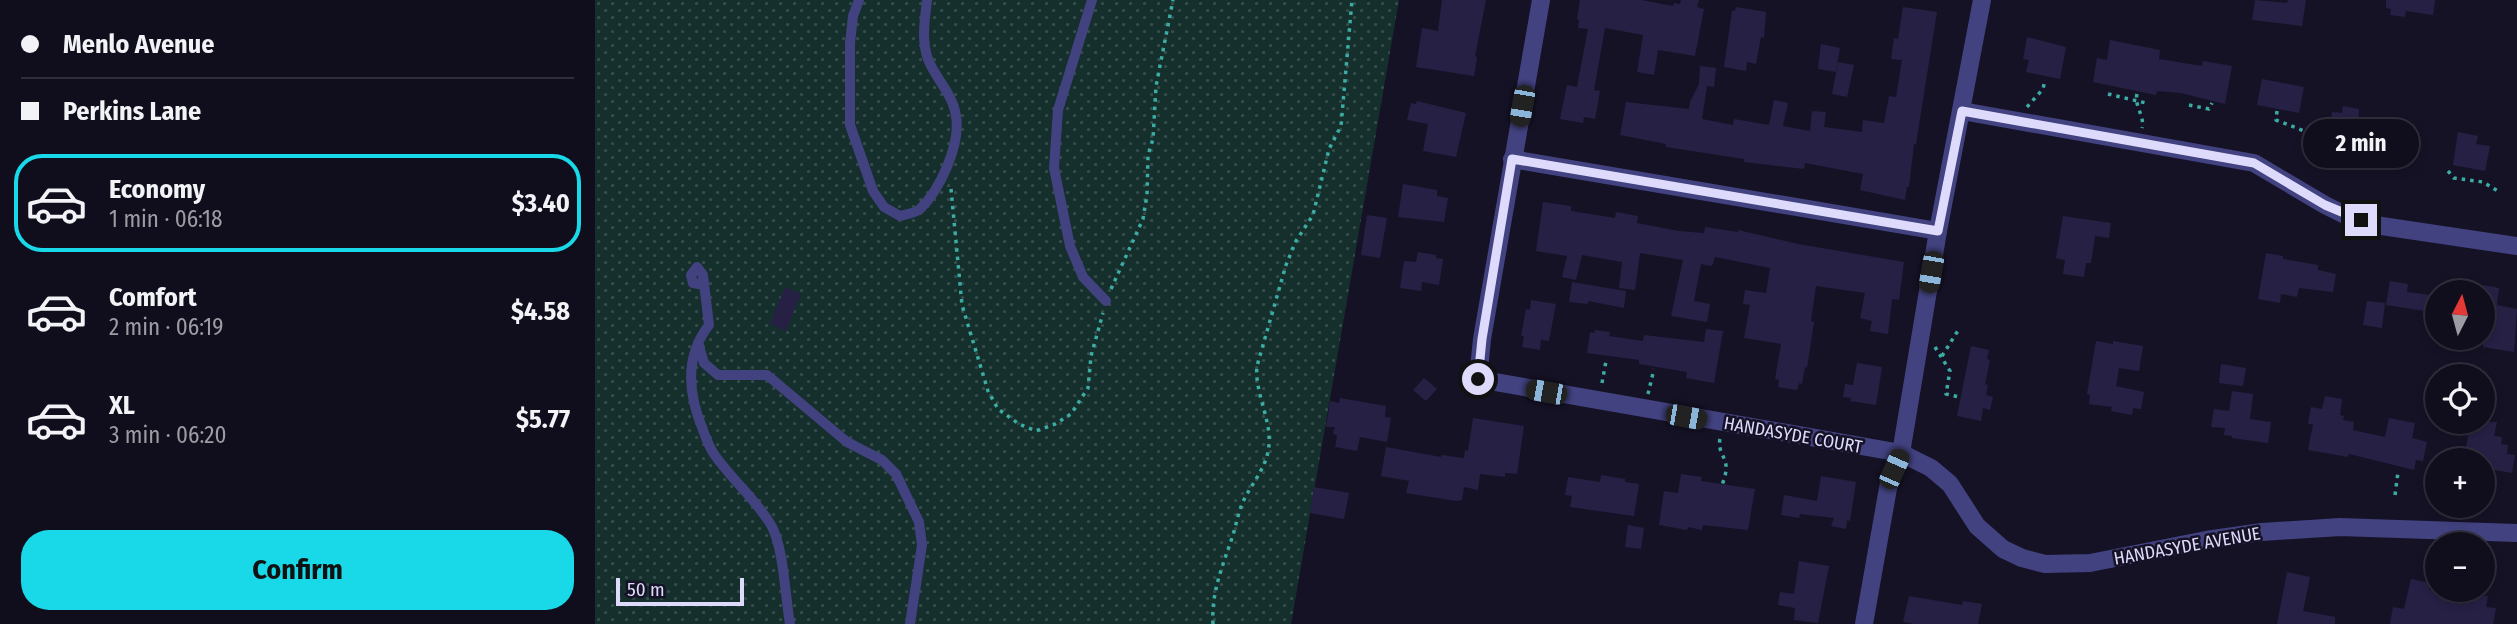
<!DOCTYPE html>
<html lang="en">
<head>
<meta charset="utf-8">
<style>
	:root { --surface:#100e1c; --page:#191725; --text:#f1f3f6; --muted:#9c9ca3; --line:#302e3b; --accent:#19d9e8 }
	body { margin:0; font-family:"Fira Sans Condensed",sans-serif; background:var(--page); color:var(--text); height:100vh; display:flex; flex-direction:column; font-size:26px; white-space:nowrap }
	* { box-sizing:border-box; margin:0 }
	p { font-size:23px; color:var(--muted) }
	.icon { flex:none; width:38px; height:38px; fill:none; stroke:currentColor; stroke-width:2; stroke-linecap:round; stroke-linejoin:round }
	.map { position:relative; flex:1; overflow:hidden }
	.sheet { display:flex; flex-direction:column; background:var(--surface); width:595px }
	.sheet>* { flex:none }
	.banner { display:grid; align-content:center; height:154px; padding:0 21px; background:var(--surface) }
	.needle { width:46px; rotate:6deg }
	.tools { position:absolute; left:1830px; top:280px; display:grid; gap:14px }
	.tools a { display:grid; place-items:center; width:70px; height:70px; border-radius:50%; background:var(--surface); box-shadow:0 4px 10px #0003,0 0 0 2px var(--line); font-size:35px }
	.scale { position:absolute; left:21px; bottom:18px; width:128px; box-sizing:border-box; padding-left:7px; border:4px solid #dddafb; border-top:0; font-size:19px; line-height:24px; white-space:nowrap; color:#dddafb; -webkit-text-stroke:5px #151226; paint-order:stroke }
	.end { position:absolute; width:32px; height:32px; margin:-16px; border:9px solid #dddafb; background:#111; box-shadow:0 0 0 4px #111 }
	.from { border-radius:50% }
	.bubble { position:absolute; height:49px; border-radius:24px; background:var(--surface); box-shadow:0 4px 10px #0003,0 0 0 2px var(--line); font-size:23px; font-weight:700; line-height:49px; text-align:center }
	.car { position:absolute; width:21px; height:42px; margin:-21px -10px; border-radius:9px; box-shadow:0 0 5px 2px #0007; background:linear-gradient(#222 24%,#8ab4d8 0 40%,#222 0 76%,#8ab4d8 0 86%,#222 0) }
	.banner b { display:flex; align-items:center; gap:24px; height:66px; font-size:26px }
	.banner b+b { border-top:2px solid var(--line) }
	.banner i { width:18px; height:18px; background:var(--text) }
	ul { padding:0; list-style:none }
	li { display:flex; align-items:center; gap:21px; height:98px; margin:0 14px 10px; padding:0 7px; border:4px solid transparent; border-radius:28px }
	li div { flex:1 }
	li b { display:block; font-size:26px }
	li em { font-style:normal; font-weight:700 }
	li.on { border-color:var(--accent) }
	li>.icon { width:63px; height:63px; stroke-width:1.5 }
	.cta { display:flex; gap:14px; margin-top:auto; padding:14px 21px }
	.cta a { flex:1; height:80px; border-radius:28px; background:var(--accent); color:#111; font-size:28px; font-weight:700; line-height:80px; text-align:center }
	main { display:flex; flex:1; min-height:0 }
	.map>svg:first-child { display:block }
	.green { fill:url(#green-dots) }
	.building { fill:#262045 }
	.lines { fill:none; stroke-linecap:round; stroke-linejoin:round }
	.path { stroke:#3cada4; stroke-width:3.5; stroke-dasharray:3.5 5; stroke-linecap:butt }
	.service { stroke:#424280; stroke-width:10 }
	.minor { stroke:#424280; stroke-width:18 }
	.route { stroke:#dddafb; stroke-width:9 }
	.labels { text-anchor:middle; stroke-width:5; stroke-linejoin:round; paint-order:stroke }
	.street-label { font-size:18px; fill:#dddafb; stroke:#151226 }
</style>
</head>
<body>
<main>
<section class="sheet">
<div class="banner">
<b><i class="from"></i>Menlo Avenue</b>
<b><i></i>Perkins Lane</b>
</div>
<ul>
<li class="on"><svg class="icon" aria-label="car" viewBox="0 0 24 24"><path d="M5 17H2v-5l4-1 3-4h7l3 4 3 1v5h-3M9 17h6M6 11h13"/><circle cx="7" cy="17" r="2"/><circle cx="17" cy="17" r="2"/></svg><div><b>Economy</b><p>1 min · 06:18</p></div><em>$3.40</em></li>
<li><svg class="icon" aria-label="car" viewBox="0 0 24 24"><path d="M5 17H2v-5l4-1 3-4h7l3 4 3 1v5h-3M9 17h6M6 11h13"/><circle cx="7" cy="17" r="2"/><circle cx="17" cy="17" r="2"/></svg><div><b>Comfort</b><p>2 min · 06:19</p></div><em>$4.58</em></li>
<li><svg class="icon" aria-label="car" viewBox="0 0 24 24"><path d="M5 17H2v-5l4-1 3-4h7l3 4 3 1v5h-3M9 17h6M6 11h13"/><circle cx="7" cy="17" r="2"/><circle cx="17" cy="17" r="2"/></svg><div><b>XL</b><p>3 min · 06:20</p></div><em>$5.77</em></li>
</ul>
<div class="cta"><a>Confirm</a></div>
</section>
<div class="map">
<svg width="1922" height="624" viewBox="0 0 1922 624">
	<defs>
		<pattern id="green-dots" width="8" height="8" patternUnits="userSpaceOnUse" patternTransform="scale(1.75)"><rect width="8" height="8" fill="#152f2d"/><path d="M2 2h.1M6 6h.1" fill="none" stroke="#374d4c" stroke-width="1.8" stroke-linecap="round"/></pattern>
	</defs>
	<rect width="100%" height="100%" fill="#151226"/>
	<path class="green" d="M0 0H804L696 624H0Z"/>
	<g class="building">
		<path d="M847 0H891L880 56 882 57 879 76 821 67 827 28 843 31Z"/>
		<path d="M985 0H1046L1078 6 1079 3 1085 4 1086 0H1104L1102 7 1109 9 1100 56 1063 50 1059 75 1042 72 1048 35 1010 28 999 90 1005 91 1000 119 989 117 988 123 965 119 972 85 982 87 993 29 983 28 984 20 982 19Z"/>
		<path d="M1660 0 1692 3 1693 0H1711L1707 26 1657 20Z"/>
		<path d="M1791 0H1840L1838 15 1811 11 1810 17 1795 15 1796 9 1791 8Z"/>
		<path d="M1141 7 1171 12 1169 38 1166 37 1161 64 1152 62 1151 71 1129 67 1137 11H1140Z"/>
		<path d="M1308 7 1342 12 1321 144H1319L1314 187H1312L1310 200 1265 190 1268 174 1210 163 1209 169 1149 162V159L1071 147V144L1025 135 1031 102 1094 109 1095 102 1104 84 1105 66 1121 68 1119 87 1112 86 1107 119 1138 125 1139 119 1174 125 1179 100 1193 103 1188 126 1215 131 1217 111 1231 112 1229 127 1267 132 1268 120 1289 123 1294 96 1301 97 1307 60 1296 59 1299 38 1303 39Z"/>
		<path d="M1432 37 1471 47 1465 79 1431 72 1434 60 1428 59Z"/>
		<path d="M1515 40 1565 50 1564 59 1607 66 1608 61 1637 66 1630 104 1586 93 1562 91 1561 95 1498 82 1502 58 1512 60Z"/>
		<path d="M1226 44 1245 48 1241 72 1223 69Z"/>
		<path d="M1243 62 1259 65 1252 97 1237 94Z"/>
		<path d="M1667 79 1709 87 1704 113 1662 105Z"/>
		<path d="M822 101 871 113 861 157 828 151 833 124 812 120 816 103 821 104Z"/>
		<path d="M1748 106 1764 109 1763 128 1792 134 1789 150 1783 149 1782 155 1746 148 1747 143 1732 141 1737 112 1747 113Z"/>
		<path d="M1863 132 1883 136 1881 144 1895 146 1890 171 1858 165Z"/>
		<path d="M808 184 842 190V196L853 198 849 222 803 217Z"/>
		<path d="M948 202 976 206V211L1020 218 1021 212 1043 216 1042 223 1084 231 1109 233 1110 227 1143 232V230L1203 244 1309 262 1304 300 1297 299 1293 334 1275 331 1277 321 1265 318 1270 293 1221 286 1216 321 1219 322 1212 368 1210 367 1207 384 1204 383 1202 390 1183 387 1184 380 1180 379 1186 344 1149 338 1155 305 1148 304 1150 290 1171 293 1175 268 1120 257 1117 266 1106 264 1099 301 1115 304 1112 322 1076 316 1088 260 1045 253 1040 290 1024 288 1027 262 987 255 981 280 967 277 972 256 941 251Z"/>
		<path d="M772 215 792 218 785 258 766 255Z"/>
		<path d="M1468 216 1516 223 1514 238 1500 236 1496 263H1491L1489 277 1468 274 1470 260 1461 258Z"/>
		<path d="M823 252 841 255V258L848 259 844 285 827 282 826 291 805 288 809 261 821 262Z"/>
		<path d="M1671 253 1688 256V259L1723 265V270L1741 274 1738 292 1704 288 1702 297 1686 294 1685 303 1663 299Z"/>
		<path d="M1795 281 1813 284 1812 292 1843 296V313L1791 305Z"/>
		<path d="M977 282 1031 291 1029 308 993 301V304L974 302Z"/>
		<path d="M1888 285 1904 288 1902 305 1922 309 1919 352 1888 347Z"/>
		<path d="M190 287 206 294 191 331 175 324Z"/>
		<path d="M936 300 961 304 954 341 946 340 945 350 927 347 929 336H926L931 309 935 310Z"/>
		<path d="M1772 301 1790 303 1787 328 1768 325Z"/>
		<path d="M1111 329 1128 331 1119 383 1091 378 1092 372 1044 364V360L992 353 995 332 999 333 1000 330 1015 332 1014 336 1048 341 1049 335 1109 342Z"/>
		<path d="M1501 341 1518 344V341L1548 346 1544 371 1524 368 1521 386 1549 392 1546 409 1538 408 1537 415 1516 411 1517 407 1494 404 1495 395 1492 394Z"/>
		<path d="M1376 346 1394 350 1392 359 1395 360 1390 384 1393 385 1391 395 1398 397 1395 410 1388 408 1386 421 1362 416Z"/>
		<path d="M1262 363 1287 367 1281 405 1255 401 1256 398 1248 397 1250 384 1258 385Z"/>
		<path d="M1626 364 1651 368 1648 386 1624 383Z"/>
		<path d="M829 378 842 389 831 401 818 390Z"/>
		<path d="M1637 391 1658 394 1655 419 1676 422 1673 443 1637 438V436L1629 435 1630 428 1616 427 1619 409 1634 411Z"/>
		<path d="M1730 396 1747 399 1745 415 1749 416 1748 420 1759 422 1758 430 1790 437 1794 418 1820 423 1817 438 1832 442 1828 461 1821 460 1819 470 1754 454 1753 457 1713 450 1718 424H1713L1716 407 1727 409Z"/>
		<path d="M745 398 791 406 790 417 796 418 792 442 765 437 762 451 740 447 742 436 738 433 740 427H731L735 401 744 403Z"/>
		<path d="M878 418 929 426 922 474 910 473V477L885 474 883 490 869 487 867 500 861 501 811 493 814 481 786 476 791 447 846 457V455L869 458 870 450 873 451Z"/>
		<path d="M1883 422H1902L1899 436 1907 437 1906 444 1913 445 1912 454 1920 455 1917 473 1888 468V460H1864L1867 446 1871 447 1874 430 1880 433Z"/>
		<path d="M1086 474 1107 477 1106 481 1160 489 1153 530 1108 525 1107 530 1093 527 1092 530 1064 525 1069 491 1083 493Z"/>
		<path d="M1006 475 1030 479V482L1044 484 1039 516 975 507 977 496 970 495 973 477 1005 482Z"/>
		<path d="M1226 476 1261 482 1255 521 1252 520 1251 529 1236 526 1239 518 1205 514 1204 518 1186 515 1189 495 1222 501Z"/>
		<path d="M719 487 754 493 749 519 715 513Z"/>
		<path d="M1033 525 1049 528 1046 549 1030 547Z"/>
		<path d="M1204 561 1234 566 1223 623 1199 620 1200 608 1183 605 1185 592 1199 594Z"/>
		<path d="M1692 572 1715 577 1708 611 1740 617V624H1682Z"/>
		<path d="M1816 579 1835 583 1834 590H1853L1893 596 1891 607 1901 608 1898 624H1795L1798 607 1809 609Z"/>
		<path d="M1314 596 1367 605 1368 601 1387 604 1383 624H1319L1308 622Z"/>
	</g>
	<g class="lines">
		<g class="path">
			<path d="M1513 94 1551 103"/>
			<path d="M1542 94C1539 106 1550 116 1547 128"/>
			<path d="M1594 105 1614 109 1617 103"/>
			<path d="M1432 107 1448 89 1450 80"/>
			<path d="M1682 111 1681 120 1717 134"/>
			<path d="M1737 163 1761 167 1765 154"/>
			<path d="M1853 171 1859 178 1888 182 1906 193"/>
			<path d="M356 189 367 305 393 391 403 409 424 424 441 431 460 424 476 414 493 388 496 356 508 313"/>
			<path d="M516 289 548 219 552 195 553 155 558 139 561 86 578 0"/>
			<path d="M1340 347 1355 371 1351 394 1364 397"/>
			<path d="M1347 356 1364 329"/>
			<path d="M1007 383 1011 361"/>
			<path d="M1053 394 1059 369"/>
			<path d="M1125 439C1122 452 1132 457 1131 469 1131 475 1128 482 1126 488"/>
			<path d="M1800 495 1803 472"/>
			<path d="M618 624C616 592 628 565 638 535 641 525 643 514 647 504 654 488 667 473 672 456 681 425 659 396 662 366L691 265 701 241 718 215 734 149 746 126 757 0"/>
		</g>
		<g class="service">
			<path d="M264 0 258 16 255 43V125L278 191 289 207 305 216C311 214 321 213 325 209 345 190 366 144 361 116 358 94 340 78 333 59 326 40 330 19 332 0"/>
			<path d="M497 0 463 110 459 168 475 246 488 277 511 301"/>
			<path d="M109 285 98 283 96 275 102 267 108 275 114 325C89 357 93 394 108 430 111 438 114 447 119 454 136 479 160 498 176 525 189 548 190 596 195 624"/>
			<path d="M103 343 109 363 123 375H172L252 442 287 460 301 474 324 522 327 545 315 624"/>
		</g>
		<g class="minor">
			<path d="M946 0 887 339 883 379 1306 453 1336 468 1355 484 1382 526 1408 549 1427 558 1450 564 1495 563 1611 540 1667 532 1745 527 1922 533"/>
			<path d="M1367 111 1659 163 1730 205 1752 216 1780 225 1922 246"/>
			<path d="M917 159 1343 231"/>
			<path d="M1269 624 1295 477 1306 453 1343 231 1387 0"/>
		</g>
	</g>
	<g class="lines">
		<path class="route" d="M883 379 887 339 917 159 1343 231 1367 111 1659 163 1730 205 1766 220"/>
	</g>
	<g class="labels">
		<g class="street-label">
			<text transform="translate(1198 435) rotate(10)" y="6">HANDASYDE COURT</text>
			<text transform="translate(1592 546) rotate(-10)" y="6">HANDASYDE AVENUE</text>
		</g>
	</g>
</svg>
<div class="tools">
<a><svg class="needle" viewBox="-14 -14 28 28"><path d="M0-13l5 13h-10z" fill="#e53935"/><path d="M0 13l5-13h-10z" fill="#9c9ca3"/></svg></a>
<a><svg class="icon" aria-label="locate" viewBox="0 0 24 24"><circle cx="12" cy="12" r="6"/><path d="M12 2v4M12 18v4M2 12h4M18 12h4"/></svg></a>
<a>+</a>
<a>−</a>
</div>
<div class="scale">50 m</div>
<i class="end from" style="left:883px;top:379px"></i>
<i class="end" style="left:1766px;top:220px"></i>
<div class="bubble" style="left:1708px;top:119px;width:116px">2 min</div>
<i class="car" style="left:927px;top:106px;rotate:190deg"></i>
<i class="car" style="left:1336px;top:272px;rotate:190deg"></i>
<i class="car" style="left:951px;top:392px;rotate:280deg"></i>
<i class="car" style="left:1091px;top:417px;rotate:100deg"></i>
<i class="car" style="left:1299px;top:469px;rotate:24deg"></i>
</div>
</main>
</body>
</html>
